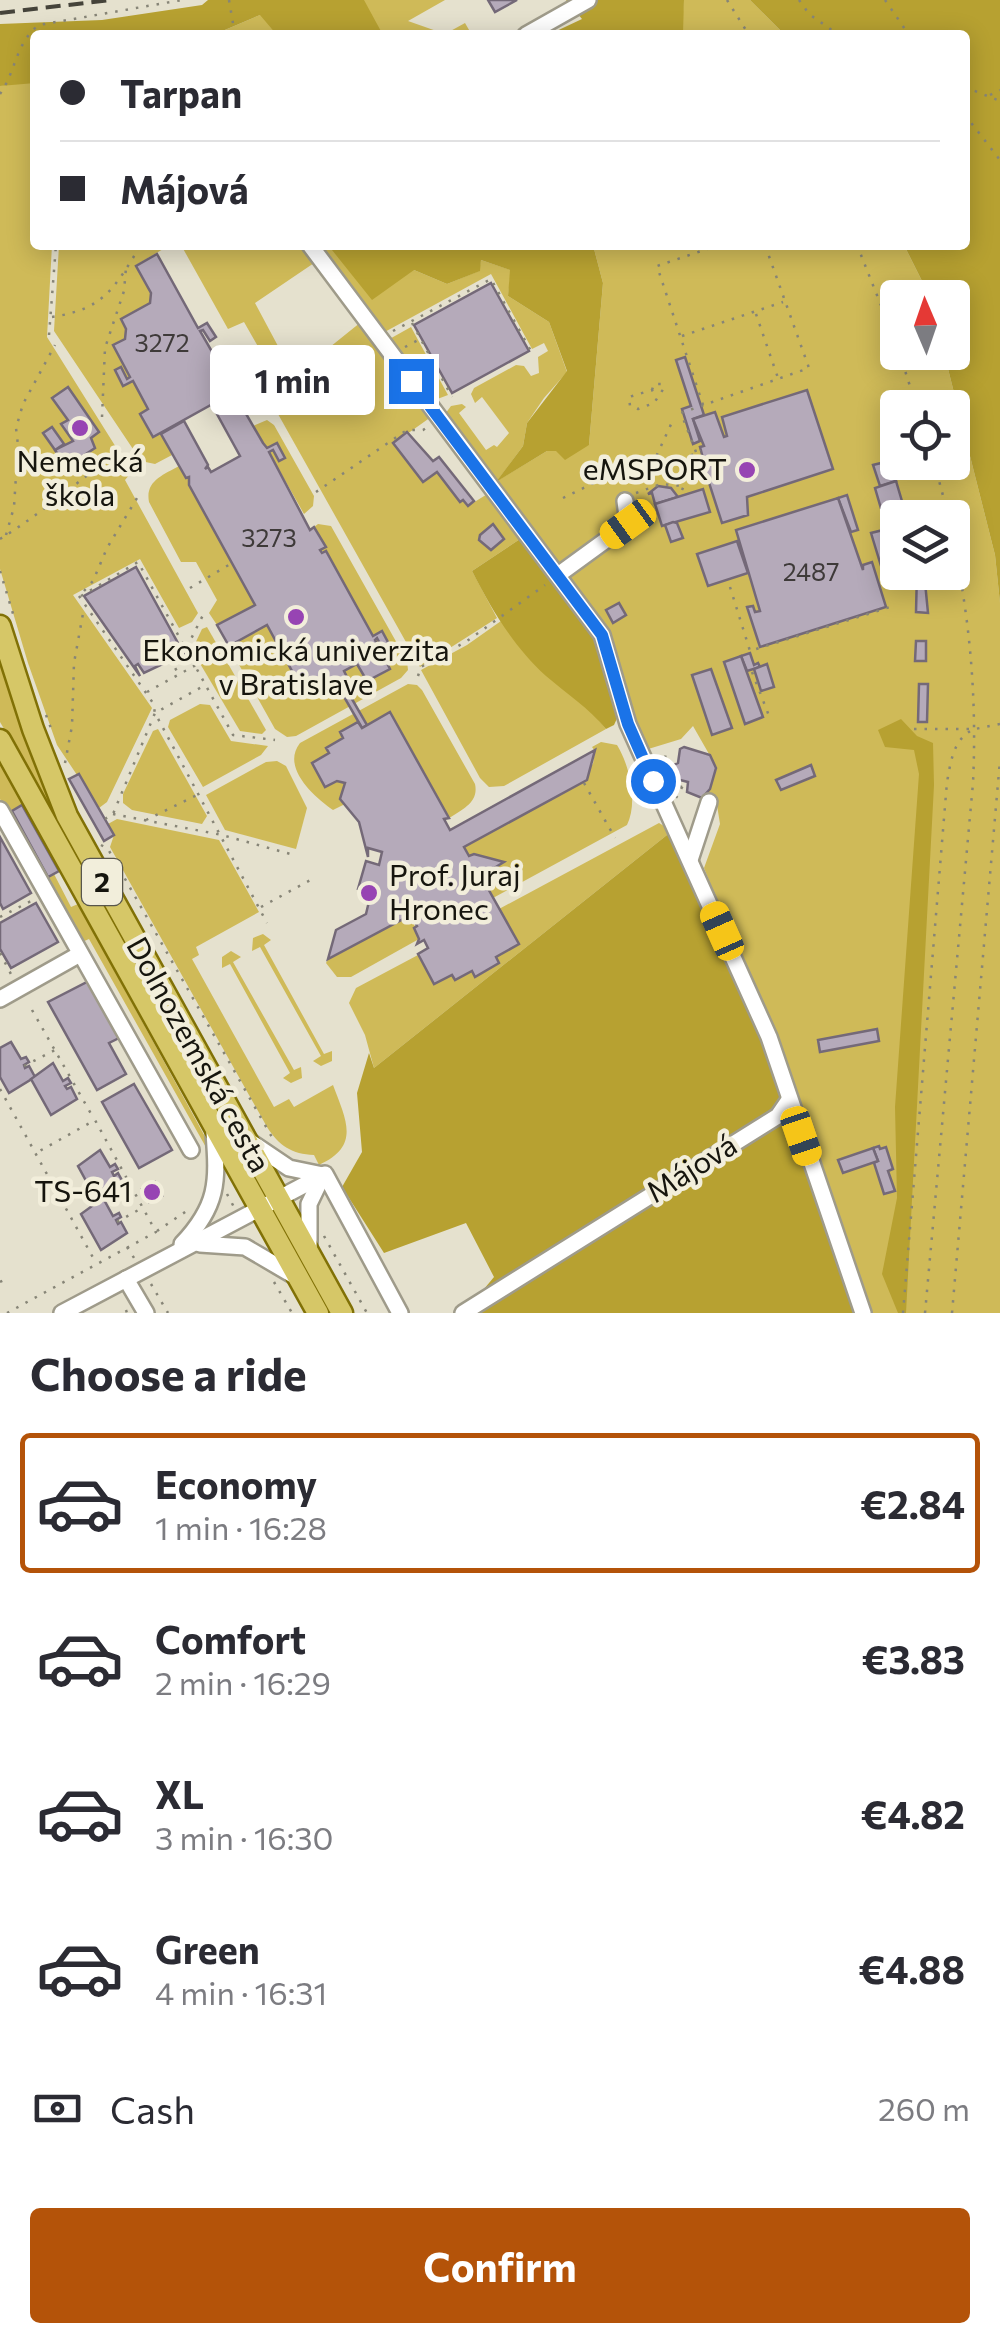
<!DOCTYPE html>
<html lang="en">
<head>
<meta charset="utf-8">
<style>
	:root { --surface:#fff; --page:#f7f7f7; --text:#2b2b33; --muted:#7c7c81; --line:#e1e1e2; --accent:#b45309 }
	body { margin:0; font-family:Commissioner,sans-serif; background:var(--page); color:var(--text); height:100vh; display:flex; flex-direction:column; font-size:38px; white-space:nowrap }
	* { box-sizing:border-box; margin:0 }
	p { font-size:32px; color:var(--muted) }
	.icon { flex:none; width:55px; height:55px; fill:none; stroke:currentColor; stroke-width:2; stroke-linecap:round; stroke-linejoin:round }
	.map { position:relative; height:1313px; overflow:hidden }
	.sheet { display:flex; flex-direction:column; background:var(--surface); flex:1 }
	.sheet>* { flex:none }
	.guide { position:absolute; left:30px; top:30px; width:940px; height:220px; border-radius:10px; box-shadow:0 5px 25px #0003; display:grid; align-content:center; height:220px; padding:0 30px; background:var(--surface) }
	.needle { width:65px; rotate:358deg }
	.buttons { position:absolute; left:880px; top:280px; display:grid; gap:20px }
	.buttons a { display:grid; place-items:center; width:90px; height:90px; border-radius:10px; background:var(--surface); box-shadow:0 5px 25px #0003; font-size:50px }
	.end { position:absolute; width:45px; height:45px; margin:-22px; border:12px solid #1a73e8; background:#fff; box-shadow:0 0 0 5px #fff }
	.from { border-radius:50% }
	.bubble { position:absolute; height:70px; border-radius:10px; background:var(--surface); box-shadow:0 5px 25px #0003; font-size:32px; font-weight:700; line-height:70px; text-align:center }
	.car { position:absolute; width:30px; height:60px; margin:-30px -15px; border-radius:12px; box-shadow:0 0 8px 2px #0007; background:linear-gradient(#f5c518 24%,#345 0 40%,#f5c518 0 76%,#345 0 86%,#f5c518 0) }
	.guide b { display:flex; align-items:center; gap:35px; height:95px; font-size:38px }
	.guide b+b { border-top:2px solid var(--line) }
	.guide i { width:25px; height:25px; background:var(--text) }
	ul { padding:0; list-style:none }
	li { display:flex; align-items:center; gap:30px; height:140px; margin:0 20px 15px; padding:0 10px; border:5px solid transparent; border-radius:10px }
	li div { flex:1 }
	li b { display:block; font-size:38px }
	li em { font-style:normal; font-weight:700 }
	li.current { border-color:var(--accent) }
	li>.icon { width:90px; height:90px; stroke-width:1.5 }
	h2 { padding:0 30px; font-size:45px; line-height:120px }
	.pay { display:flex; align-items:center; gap:25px; height:110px; padding:0 30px; font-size:38px }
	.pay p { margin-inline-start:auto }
	.action { display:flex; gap:20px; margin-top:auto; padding:20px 30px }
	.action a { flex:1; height:115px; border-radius:10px; background:var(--accent); color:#fff; font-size:40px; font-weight:700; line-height:115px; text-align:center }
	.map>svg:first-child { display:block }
	.green { fill:#cfba58; fill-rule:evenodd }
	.forest { fill:#b7a131 }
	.building { fill:#b5aaba; stroke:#746978; stroke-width:2.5 }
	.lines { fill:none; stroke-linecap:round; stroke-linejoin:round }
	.minor-casing { stroke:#9f9b8a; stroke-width:20 }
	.major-casing { stroke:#817106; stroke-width:25 }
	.path { stroke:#878577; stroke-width:2.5; stroke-dasharray:2.5 8; stroke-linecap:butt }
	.minor { stroke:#fff; stroke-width:15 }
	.major { stroke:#d6c767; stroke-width:20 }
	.rail { stroke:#45433a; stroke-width:4; stroke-dasharray:15 8; stroke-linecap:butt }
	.route { stroke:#1a73e8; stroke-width:12 }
	.poi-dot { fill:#9744b3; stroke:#f2eedb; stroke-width:4 }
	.labels { text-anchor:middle; stroke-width:9; stroke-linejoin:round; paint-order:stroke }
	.number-label { font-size:25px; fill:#3e3a39 }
	.shield { fill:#f2eedb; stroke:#58564c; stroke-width:2.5 }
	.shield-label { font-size:28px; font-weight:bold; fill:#16150e }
	.poi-label { font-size:30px; fill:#16150e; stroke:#f2eedb }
	.street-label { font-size:30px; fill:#16150e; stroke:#f2eedb }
</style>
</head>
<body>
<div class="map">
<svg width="1000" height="1313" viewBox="0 0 1000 1313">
	<rect width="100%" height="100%" fill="#e5e1ce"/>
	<g class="green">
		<path d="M295 0H445L408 21 445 34 465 23 472 35H213Z"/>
		<path d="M684 0H750L785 35H681Z"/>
		<path d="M24 81 35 83V245H52L47 337 129 468 130 474 125 480 198 613 192 622 179 628 140 559 73 595 152 708 107 802 99 808 57 745 28 663 0 569V86Z"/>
		<path d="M59 245H170L136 265 151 293 150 303 121 319 126 329 125 339 113 346 130 377 127 379 121 368 115 371 120 381H133L148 409 140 415 152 437 161 434 172 455 155 464 141 461 54 331Z"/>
		<path d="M181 245H305L317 261 255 303 294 376 361 322 431 417 393 444 423 482 437 472 460 502 463 500 468 506 489 493 520 539 472 571 497 618 420 667 269 398 241 389 272 371 244 322 228 329Z"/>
		<path d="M316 245H328L330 249 414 270 447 284 479 271 481 260 511 270 508 296 549 322 567 372 544 398 527 423 523 446 497 481 547 451 589 445 603 283 593 245H904L930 297 898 298V352L944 353 995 555 1000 603V1313H867L740 958 704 868 720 824 717 805 705 800 717 768 693 726 681 739 645 750 625 696 607 630 445 414 451 406 462 404 466 407 459 413 486 450 494 445 497 447 509 433 482 397 475 403 471 394 474 388 516 365 524 366 531 376 539 373 538 357 548 351 544 343 532 349 491 274 381 334ZM898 408H952V462H898ZM898 518H952V572H898Z"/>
		<path d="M411 327 448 395 432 401 386 341Z"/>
		<path d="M267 420 274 425 314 496 313 506 304 514 269 452 273 450 279 461 284 458 277 444 267 448 253 426Z"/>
		<path d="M179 466 185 477H189V486L255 605 217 625 209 613 217 600 196 562H181L149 502C145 481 163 475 179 466Z"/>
		<path d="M318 524 331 526 407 661 408 670 401 678 296 736 287 737 275 729 238 663 241 650 235 642 267 625 305 693 323 683 326 688 347 677 344 671 357 664 367 681 390 669 375 640 376 635 373 636 325 552 320 550 325 547 314 527Z"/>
		<path d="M501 621 545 674 592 712 606 729 504 786 489 787 480 778 421 670 467 645Z"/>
		<path d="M207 627 266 730 262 734 240 731 192 650 202 629Z"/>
		<path d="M0 665 55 815 0 722Z"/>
		<path d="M408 684 417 685 422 690 475 784C479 802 463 809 449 818L390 713 327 747 329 753 313 763 325 786 337 781 345 783 340 799 345 804 333 810C313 796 281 767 300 743Z"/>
		<path d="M200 704 210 705 231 741 268 746 261 755 203 787 168 727 170 720Z"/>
		<path d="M158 729 207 816 202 824 132 810 123 803V794L153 731Z"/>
		<path d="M601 742 617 745C630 766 638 803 627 825L493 898 481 876 503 862 474 854 469 856 464 847 593 764 595 751 592 747Z"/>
		<path d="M277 761 286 766 307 808 296 849 225 830 206 795 266 762Z"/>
		<path d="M0 764 23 805 12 811 48 876 54 874 71 907 78 904 209 1144 212 1158 89 939 80 943 0 799Z"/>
		<path d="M117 819 219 840 259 912 196 947 199 955 192 959 274 1107 289 1099 294 1107 333 1085C346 1120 361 1146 319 1165L314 1155C292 1154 279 1146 267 1127L110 847 114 835 108 824Z"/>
		<path d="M659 823 672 831 374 1068 365 1035 349 1003 356 988 418 955 434 984 452 975 455 980 472 971 475 976 499 963 496 957 519 944 499 909Z"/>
		<path d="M411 915 419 939 351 977H337L326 963 328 959Z"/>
		<path d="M263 934 271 940 264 945 324 1054 332 1051V1061L321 1066 313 1061 321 1056 260 947 252 951 253 938Z"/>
		<path d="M231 951 241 957 233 962 294 1070 301 1067 302 1078 291 1083 283 1078 290 1073 230 964 222 968V957Z"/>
	</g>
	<g class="forest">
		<path d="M208 0H364L383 35H277L260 15 213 35H35V83L0 86V24L102 20 202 5Z"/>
		<path d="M566 0H684L683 33 548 35 582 19Z"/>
		<path d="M750 0H1000V603L995 555 944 353 952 352V298L930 297 904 245H965V35H785Z"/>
		<path d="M328 245H593L603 283 589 445 565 460 556 451H547L496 482 523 446 527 423 567 371 549 322 508 296 510 270 481 260 480 271 447 284 414 270 372 300Z"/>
		<path d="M520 539 602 650 619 714 614 725 606 729C589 708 567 694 546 676 513 646 492 610 472 571Z"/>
		<path d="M901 719 917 736 933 743 934 785 906 1313H898L882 1274 897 1198 895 1107 919 774 914 750 885 747 878 730Z"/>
		<path d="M672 831 744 983 867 1313H464L494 1277 466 1223 384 1253 342 1187 362 1152 357 1093 369 1053 374 1068Z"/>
	</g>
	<g class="building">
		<path d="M488 0H517L495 12Z"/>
		<path d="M157 254 198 328 207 323 216 337 210 341 203 330 200 331 226 376 232 373 227 365 259 348 272 371 153 437 140 414 148 409 133 381 123 386 115 370 121 367 127 379 130 377 113 345 125 339 126 329 121 319 150 303 151 293 136 266Z"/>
		<path d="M491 283 529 351 452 393 414 325Z"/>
		<path d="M685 357 704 415 693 419 700 441 693 444 682 409 691 406 676 360Z"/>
		<path d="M68 387 99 432 91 438 95 448 66 467 55 450 73 441 61 424 68 420 52 398Z"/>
		<path d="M807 390 833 469 747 497 748 515 722 523 702 461 708 459 703 458 700 447 704 446 693 419 715 412 724 437 727 436 722 417Z"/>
		<path d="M234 393 263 443 267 448 277 443 285 458 279 461 273 450 269 452 310 530 314 527 326 547 320 550 322 553 326 551 373 636 382 631 390 646 383 649 377 638 375 640 390 669 367 681 357 664 344 671 347 677 341 680 326 688 323 683 304 693 267 625 229 646 217 625 255 605 189 485V477L186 478 161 434 184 421 208 465 205 469 208 467 211 472 240 456 212 405Z"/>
		<path d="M52 427 64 444 55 450 43 433Z"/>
		<path d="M407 432 433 461 439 457 474 501 468 506 463 500 460 502 437 472 423 482 393 443Z"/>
		<path d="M881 463 882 466 890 464 896 481 880 486 873 465Z"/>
		<path d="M896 481 907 518H898V572H905L885 579 871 533 887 529 875 488Z"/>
		<path d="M658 486 671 488 678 497 655 504 652 493 648 494Z"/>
		<path d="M703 489 710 512 662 526 655 504Z"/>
		<path d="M847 495 858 530 851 532 838 498Z"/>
		<path d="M838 498 863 570V565L872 562 886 607 760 647 747 607 753 606 755 612 760 611 736 530Z"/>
		<path d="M673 522 677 523 683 538 671 542 665 525Z"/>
		<path d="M493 524 504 539 491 550 479 540 480 535Z"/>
		<path d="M737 541 748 573 708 586 697 554Z"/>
		<path d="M136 567 184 654 144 673 138 664 135 666 140 676 84 596Z"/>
		<path d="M917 572H924L928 613 916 612Z"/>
		<path d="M619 603 626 615 613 623 606 610Z"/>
		<path d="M916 641H926V661H915Z"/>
		<path d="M750 653 754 665 758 663 760 667 747 671 741 656Z"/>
		<path d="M741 656 763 717 745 724 724 662Z"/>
		<path d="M767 664 774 687 761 691 754 669Z"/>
		<path d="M711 669 732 728 712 735 692 675Z"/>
		<path d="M341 680 367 725 362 728 336 683Z"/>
		<path d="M919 684H928L927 722H918Z"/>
		<path d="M390 712 449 818 444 819 450 830 595 750 587 780 464 847 469 856 474 854 504 862 481 876 519 944 496 957 499 963 475 977 472 971 455 980 452 975 434 984 418 954 428 948 424 940 417 944 419 939 414 928 417 926 411 915 328 959 336 930 366 914 371 893 358 889 366 861 379 865 382 852 368 848V857L359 822 340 799 345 783 337 781 325 787 312 763 329 753 326 748 343 738 340 732 358 722 362 728Z"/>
		<path d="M684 747 710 755 716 768 710 789 702 798 687 792 688 782 672 778 669 772 672 766 678 763 680 749Z"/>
		<path d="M811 765 815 776 781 790 776 780Z"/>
		<path d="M79 774 114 835 104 841 69 779Z"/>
		<path d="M22 805 59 871 48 877 12 811Z"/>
		<path d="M0 837 31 893 3 909 0 903Z"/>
		<path d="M36 903 58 942 11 968 0 949V923Z"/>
		<path d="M89 981 119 1038 109 1043 126 1074 97 1090 48 1002Z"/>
		<path d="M877 1029 879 1041 820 1052 818 1040Z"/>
		<path d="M11 1042 21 1059 26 1057 29 1062 24 1065 25 1068 29 1066 35 1077 9 1093 0 1077V1048Z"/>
		<path d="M53 1063 63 1081 68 1078 71 1083 65 1086 67 1089 71 1087 77 1099 51 1115 31 1079Z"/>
		<path d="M134 1084 172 1150 139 1168 102 1102Z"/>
		<path d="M879 1146 880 1149 886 1147 893 1169 888 1171 895 1191 884 1194 874 1163 878 1161 873 1148Z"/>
		<path d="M873 1148 878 1161 843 1173 838 1160Z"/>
		<path d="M100 1150 110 1167 115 1164 118 1169 112 1172 114 1176 118 1173 124 1184 97 1201 78 1166Z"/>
		<path d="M155 1182 162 1196 149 1202 142 1189Z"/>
		<path d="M103 1198 113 1216 119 1213 121 1217 116 1220 118 1224 121 1222 127 1233 101 1250 81 1214Z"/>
	</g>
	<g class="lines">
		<g class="minor-casing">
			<g id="minor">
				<path d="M526 35 588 0"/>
				<path d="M310 245 602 635 628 724 769 1037 863 1313"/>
				<path d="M558 575 628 524 625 501"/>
				<path d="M0 810 191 1150"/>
				<path d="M690 860 709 802"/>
				<path d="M0 999 80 954"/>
				<path d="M252 1143 289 1168 323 1175 309 1204V1249"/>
				<path d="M182 1244C218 1206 218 1182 214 1133"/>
				<path d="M200 1244 245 1247 298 1278"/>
				<path d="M126 1279 146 1313"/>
				<path d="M62 1313 325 1174 400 1313"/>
				<path d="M463 1313 778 1116 789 1100"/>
			</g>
		</g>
		<g class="major-casing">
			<g id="major">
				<path d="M0 626 33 729 67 816 342 1313"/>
				<path d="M0 740 318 1313"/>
			</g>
		</g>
		<g class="path">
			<path d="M229 0 235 35"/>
			<path d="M727 0 749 35"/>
			<path d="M799 0 809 14 839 35"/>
			<path d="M885 0 909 35"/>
			<path d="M965 87 1000 101"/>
			<path d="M0 94C16 71 16 42 39 25L182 0"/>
			<path d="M990 95 1000 90"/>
			<path d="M965 115 1000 160"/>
			<path d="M857 245 898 348"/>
			<path d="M756 314 778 378"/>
			<path d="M52 317C105 309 114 288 141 245"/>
			<path d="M412 323 452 397"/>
			<path d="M393 331 491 279 532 353"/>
			<path d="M49 335 56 245"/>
			<path d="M682 336 783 302"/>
			<path d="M405 347 420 339"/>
			<path d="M899 352 917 408"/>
			<path d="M652 390 654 384H662L664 388 654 403 638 409 630 406 629 397 652 390 656 397"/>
			<path d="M703 405 657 266 719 245"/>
			<path d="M272 413 270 400 303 361"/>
			<path d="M102 417 105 348 124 291 126 268"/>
			<path d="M696 452 681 413 809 368 765 245"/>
			<path d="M934 462 949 518"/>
			<path d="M634 477 655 459 673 420"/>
			<path d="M682 490 686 481 701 469"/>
			<path d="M316 492 407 430H423L429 426"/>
			<path d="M636 493 661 484 683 486"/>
			<path d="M563 498 602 479 646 475 701 451"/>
			<path d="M6 535 14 507 18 445 16 428 23 404 55 345"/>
			<path d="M0 539C44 512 81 478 123 449"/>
			<path d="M0 571 14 617"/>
			<path d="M730 587 750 651 890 607"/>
			<path d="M190 588 232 563"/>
			<path d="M84 591 93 581 107 548 140 493"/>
			<path d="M79 596 153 703 155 713 267 923"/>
			<path d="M81 596 138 562 233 735 275 740"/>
			<path d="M187 647 204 613"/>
			<path d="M170 659 178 673"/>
			<path d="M752 672 771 721"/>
			<path d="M418 676 421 667 467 641 545 585"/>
			<path d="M147 692 196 665"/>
			<path d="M46 715 52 731"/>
			<path d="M914 729H975L1000 724"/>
			<path d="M65 763 72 726 74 663 84 608"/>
			<path d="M662 768 666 754"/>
			<path d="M584 783 615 838"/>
			<path d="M670 783 682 787"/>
			<path d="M676 798 685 782"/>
			<path d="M113 814 222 835 294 855"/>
			<path d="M105 819 113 814 155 713 207 684"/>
			<path d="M146 820 197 795"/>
			<path d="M101 845 108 849 273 1139"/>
			<path d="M261 907 316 877"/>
			<path d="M0 917 33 900"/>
			<path d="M0 953 13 978"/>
			<path d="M32 1010 94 1119"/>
			<path d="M24 1066 55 1050"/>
			<path d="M0 1089 96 1263"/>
			<path d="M227 1194 235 1209"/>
			<path d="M117 1222 142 1208"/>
			<path d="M157 1231 191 1208"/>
			<path d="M324 1236 367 1313"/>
			<path d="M127 1247 136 1261"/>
			<path d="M0 1282 8 1278"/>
			<path d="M274 1282 292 1313"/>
			<path d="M151 1284 168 1313"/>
			<path d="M126 1310 127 1313"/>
			<path d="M7 1313 156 1232 95 1120 36 1153"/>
			<path d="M903 1313 947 782C951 761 953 739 974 729"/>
			<path d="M925 1313 973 783C977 698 970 618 952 535"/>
			<path d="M952 1313 1000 760"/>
		</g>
		<use href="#minor" class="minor"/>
		<use href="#major" class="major"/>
		<path class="rail" d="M0 13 110 0"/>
	</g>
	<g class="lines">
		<path class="route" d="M411 381 602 635 628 724 653 781"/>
	</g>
	<g class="poi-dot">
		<circle cx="80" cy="428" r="10"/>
		<circle cx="747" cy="470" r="10"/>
		<circle cx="296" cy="617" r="10"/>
		<circle cx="369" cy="893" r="10"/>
		<circle cx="152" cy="1192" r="10"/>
	</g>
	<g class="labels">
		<g class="number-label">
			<text x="162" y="352">3272</text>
			<text x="269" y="547">3273</text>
			<text x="811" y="581">2487</text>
		</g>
		<rect class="shield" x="82" y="859" width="40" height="46" rx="8"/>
		<g class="shield-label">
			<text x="102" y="892">2</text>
		</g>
		<g class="poi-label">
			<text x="80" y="472">Nemecká<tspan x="80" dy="34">škola</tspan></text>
			<text x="727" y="480" text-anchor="end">eMSPORT</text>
			<text x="296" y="661">Ekonomická univerzita<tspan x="296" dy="34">v Bratislave</tspan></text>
			<text x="389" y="886" text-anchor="start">Prof. Juraj<tspan x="389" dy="34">Hronec</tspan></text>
			<text x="132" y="1202" text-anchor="end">TS-641</text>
		</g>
		<g class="street-label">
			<text transform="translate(198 1055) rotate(61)" y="10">Dolnozemská cesta</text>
			<text transform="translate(692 1169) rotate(-32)" y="10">Májová</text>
		</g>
	</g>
</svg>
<div class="buttons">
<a><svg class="needle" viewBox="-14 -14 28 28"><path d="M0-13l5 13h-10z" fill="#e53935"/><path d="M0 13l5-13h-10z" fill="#7c7c81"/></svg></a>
<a><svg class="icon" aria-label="locate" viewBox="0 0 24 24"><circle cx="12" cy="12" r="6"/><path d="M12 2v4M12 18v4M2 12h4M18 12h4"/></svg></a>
<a><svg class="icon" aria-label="layers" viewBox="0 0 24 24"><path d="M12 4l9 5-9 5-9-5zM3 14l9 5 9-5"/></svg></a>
</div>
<i class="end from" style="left:653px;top:781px"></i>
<i class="end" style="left:411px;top:381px"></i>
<div class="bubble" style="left:210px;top:345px;width:165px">1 min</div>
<i class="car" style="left:628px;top:524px;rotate:234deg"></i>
<i class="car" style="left:722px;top:931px;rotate:336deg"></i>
<i class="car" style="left:801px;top:1136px;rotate:161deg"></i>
<div class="guide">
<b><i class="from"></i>Tarpan</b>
<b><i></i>Májová</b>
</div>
</div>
<section class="sheet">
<h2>Choose a ride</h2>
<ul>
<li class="current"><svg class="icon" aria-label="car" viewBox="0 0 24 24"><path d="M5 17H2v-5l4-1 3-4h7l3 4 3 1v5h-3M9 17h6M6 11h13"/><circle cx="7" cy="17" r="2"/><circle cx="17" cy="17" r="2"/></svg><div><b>Economy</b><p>1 min · 16:28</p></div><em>€2.84</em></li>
<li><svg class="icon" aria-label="car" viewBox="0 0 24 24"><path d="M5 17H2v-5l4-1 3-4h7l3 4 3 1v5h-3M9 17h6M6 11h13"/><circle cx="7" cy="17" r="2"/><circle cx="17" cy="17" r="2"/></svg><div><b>Comfort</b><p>2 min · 16:29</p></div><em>€3.83</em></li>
<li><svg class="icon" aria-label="car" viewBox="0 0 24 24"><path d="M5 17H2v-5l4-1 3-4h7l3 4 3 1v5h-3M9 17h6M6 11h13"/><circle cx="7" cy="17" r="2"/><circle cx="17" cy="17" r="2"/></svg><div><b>XL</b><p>3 min · 16:30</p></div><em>€4.82</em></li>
<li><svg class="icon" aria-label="car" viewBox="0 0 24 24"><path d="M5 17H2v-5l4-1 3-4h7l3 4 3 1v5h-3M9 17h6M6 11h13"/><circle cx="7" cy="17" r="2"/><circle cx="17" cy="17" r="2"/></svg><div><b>Green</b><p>4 min · 16:31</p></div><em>€4.88</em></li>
</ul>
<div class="pay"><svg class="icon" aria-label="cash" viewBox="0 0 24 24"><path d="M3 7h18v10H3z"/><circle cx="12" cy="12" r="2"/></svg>Cash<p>260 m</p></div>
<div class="action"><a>Confirm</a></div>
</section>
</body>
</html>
